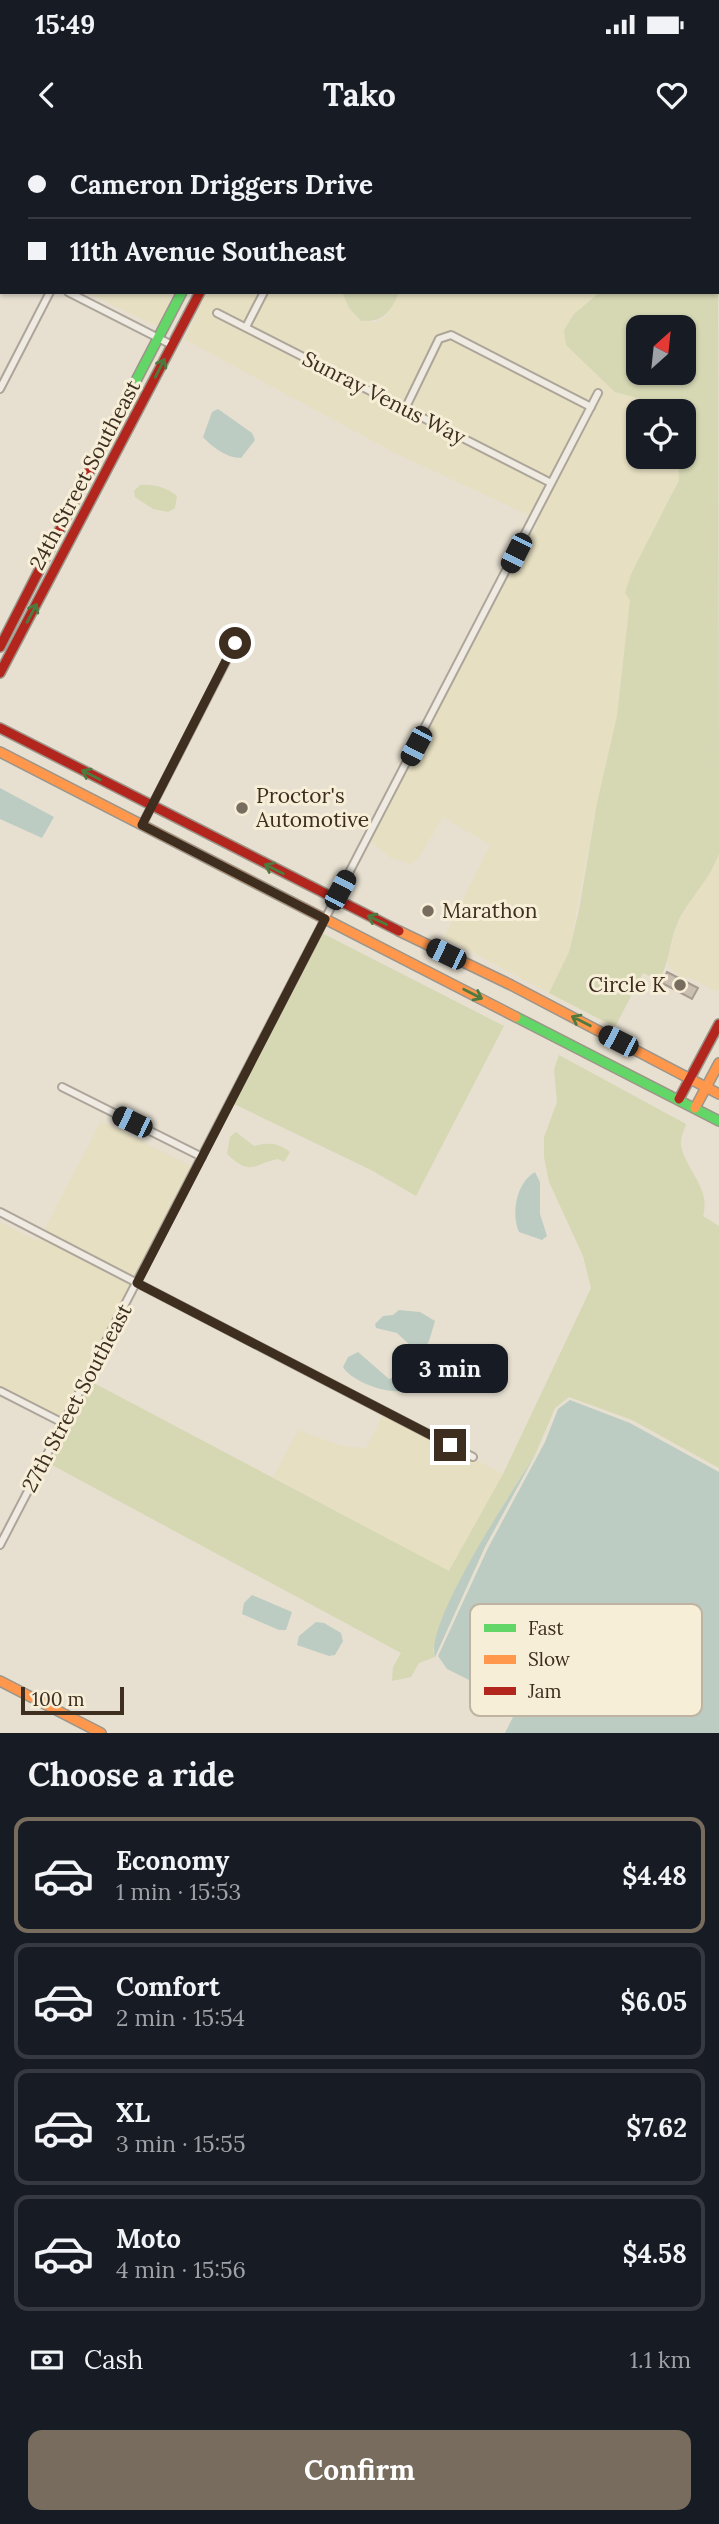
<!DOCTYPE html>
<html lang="en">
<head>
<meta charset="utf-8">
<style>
	:root { --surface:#171b24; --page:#20242c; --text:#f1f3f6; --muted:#9ea1a6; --line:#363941; --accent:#786c5e }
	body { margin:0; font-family:Lora,serif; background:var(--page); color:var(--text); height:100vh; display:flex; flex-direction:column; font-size:26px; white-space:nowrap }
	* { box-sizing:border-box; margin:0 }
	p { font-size:23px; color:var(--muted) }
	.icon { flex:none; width:38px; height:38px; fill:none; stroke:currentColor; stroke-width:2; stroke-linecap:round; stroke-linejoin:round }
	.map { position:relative; height:1593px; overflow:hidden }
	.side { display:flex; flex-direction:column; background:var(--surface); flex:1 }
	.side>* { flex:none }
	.guide { position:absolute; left:0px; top:0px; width:719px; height:154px; box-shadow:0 2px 5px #0004; display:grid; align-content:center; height:154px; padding:0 28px; background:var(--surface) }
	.needle { width:46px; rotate:27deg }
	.fabs { position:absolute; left:626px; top:175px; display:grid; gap:14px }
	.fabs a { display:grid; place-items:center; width:70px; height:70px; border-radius:14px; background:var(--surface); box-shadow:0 2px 5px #0004; font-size:35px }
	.scale { position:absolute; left:21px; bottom:18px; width:103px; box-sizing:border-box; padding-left:7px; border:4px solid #3d2e20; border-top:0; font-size:19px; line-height:24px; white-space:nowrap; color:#3d2e20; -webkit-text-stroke:5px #f7eed8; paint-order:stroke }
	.end { position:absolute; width:32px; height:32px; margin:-16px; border:9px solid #3d2e20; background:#fff; box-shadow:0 0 0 4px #fff }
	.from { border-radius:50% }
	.bubble { position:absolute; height:49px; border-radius:14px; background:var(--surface); box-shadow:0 2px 5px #0004; font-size:23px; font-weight:800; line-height:49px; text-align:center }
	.car { position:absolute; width:21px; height:42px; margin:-21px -10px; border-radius:9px; box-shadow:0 0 5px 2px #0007; background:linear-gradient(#222 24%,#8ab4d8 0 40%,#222 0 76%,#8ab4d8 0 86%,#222 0) }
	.guide b { display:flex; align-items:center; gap:24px; height:66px; font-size:26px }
	.guide b+b { border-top:2px solid var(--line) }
	.guide i { width:18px; height:18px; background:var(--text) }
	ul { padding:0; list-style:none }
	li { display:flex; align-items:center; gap:21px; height:116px; margin:0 14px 10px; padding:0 14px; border:4px solid var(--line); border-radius:14px }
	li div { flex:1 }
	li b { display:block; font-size:26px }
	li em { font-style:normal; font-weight:800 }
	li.selected { border-color:var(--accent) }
	li>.icon { width:63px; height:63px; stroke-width:1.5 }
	h2 { padding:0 28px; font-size:32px; line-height:84px }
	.pay { display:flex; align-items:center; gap:18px; height:77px; padding:0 28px; font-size:26px }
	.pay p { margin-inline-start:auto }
	.cta { display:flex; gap:14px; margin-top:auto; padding:14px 28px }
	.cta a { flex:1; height:80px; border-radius:14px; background:var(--accent); color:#fff; font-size:28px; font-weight:800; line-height:80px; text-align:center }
	.status { display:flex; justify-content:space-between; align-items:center; height:49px; padding:0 35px; background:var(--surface); direction:ltr }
	.status svg { height:19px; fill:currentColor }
	header { display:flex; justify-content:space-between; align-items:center; height:91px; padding:0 28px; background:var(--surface); font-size:32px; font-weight:800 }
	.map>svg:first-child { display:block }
	.farmland { fill:#e6dfc2 }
	.green { fill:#d6d7b3; fill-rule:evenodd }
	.water { fill:#bcccc2 }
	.building { fill:#cbbfb2; stroke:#a89c90; stroke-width:2 }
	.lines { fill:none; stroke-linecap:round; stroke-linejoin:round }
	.street-casing { stroke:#ada599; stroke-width:10 }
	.fast-casing { stroke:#9c958a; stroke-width:12 }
	.slow-casing { stroke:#9c958a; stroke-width:12 }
	.jam-casing { stroke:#9c958a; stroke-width:12 }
	.street { stroke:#efebe3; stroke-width:6 }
	.fast { stroke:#63d668; stroke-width:9 }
	.slow { stroke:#ff974d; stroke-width:9 }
	.jam { stroke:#b3261e; stroke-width:9 }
	.oneway { stroke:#4e7a40 }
	.route { stroke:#3d2e20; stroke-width:9 }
	.poi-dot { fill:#786c5e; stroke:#f7eed8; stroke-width:2.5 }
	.labels { text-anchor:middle; stroke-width:6; stroke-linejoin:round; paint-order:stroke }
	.street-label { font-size:21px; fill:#3d2e20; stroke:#f7eed8 }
	.poi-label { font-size:21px; fill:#3d2e20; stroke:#f7eed8; text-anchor:start }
	.key { fill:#f7eed8; stroke:#bfb4a1; stroke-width:2 }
	.key-label { font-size:19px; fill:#3d2e20 }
</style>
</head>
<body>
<div class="status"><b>15:49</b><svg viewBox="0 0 49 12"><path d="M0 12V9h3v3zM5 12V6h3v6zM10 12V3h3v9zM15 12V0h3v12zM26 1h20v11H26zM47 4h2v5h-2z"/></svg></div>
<header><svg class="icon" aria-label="back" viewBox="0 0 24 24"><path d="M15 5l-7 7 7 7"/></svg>Tako<svg class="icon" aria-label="heart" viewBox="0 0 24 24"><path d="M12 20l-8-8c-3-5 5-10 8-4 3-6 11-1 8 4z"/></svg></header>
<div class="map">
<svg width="719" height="1593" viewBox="0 0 719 1593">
	<rect width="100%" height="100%" fill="#e7e0d1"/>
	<g class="farmland">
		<path d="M268 0H569L571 2H267Z"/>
		<path d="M85 152H174L159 187Z"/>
		<path d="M206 152H342L349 168 360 181 376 182 387 176 398 152H600L574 174 566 186V205L615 252 638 258 657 271H639V317H678L680 337 632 432 626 452 630 460 617 576 597 663 569 812 549 853 444 797 490 705 443 677 418 719 411 724 391 718 370 701 539 380 397 314 180 197 185 199Z"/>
		<path d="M719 713V848L717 852 689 837 684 839 669 827 667 821 677 784Z"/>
		<path d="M101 981 193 1027 136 1138 44 1090Z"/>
		<path d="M0 1082 37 1101 40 1097 132 1145 62 1278 0 1247Z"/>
		<path d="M383 1275 474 1322 476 1320 503 1334 449 1432 273 1337 298 1290 342 1306 366 1308Z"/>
	</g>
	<g class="green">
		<path d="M718 100 719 713C711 739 688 759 677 784 669 803 670 822 659 840L643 833 615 887 549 853 569 812 579 770 597 663 617 576 630 460 625 453 632 432 679 340 678 317H684V271H657L638 258 615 252 566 205 564 190 574 174 600 152H718ZM639 187H684V233H639Z"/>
		<path d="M342 152H398V155C389 174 382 182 361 181L349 168Z"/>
		<path d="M140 345C154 344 166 347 177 356L175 368 168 372 153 369 135 357 134 351Z"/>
		<path d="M322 793 504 886 416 1056 371 1030 234 964Z"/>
		<path d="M559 915 686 984C684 991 680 999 681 1006 687 1032 711 1048 703 1076L719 1086V1328L632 1280 569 1257 555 1268 535 1315 499 1372 433 1510 435 1517 419 1523 411 1537 392 1541 393 1527 401 1513 50 1324 90 1241 449 1431 503 1334 591 1148 583 1116 549 1042 544 1017V997L557 962 554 929Z"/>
		<path d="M236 992 254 1006C269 1002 278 1003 290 1012L284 1022 278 1019C253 1024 251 1037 227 1014L230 997Z"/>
	</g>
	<g class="water">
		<path d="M218 269 252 293 255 300 241 318C227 318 212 307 203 297L212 272Z"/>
		<path d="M0 648 54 677 42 698 0 679Z"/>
		<path d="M535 1032 540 1042V1074L547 1096 542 1100 519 1092C511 1074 516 1043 535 1032Z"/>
		<path d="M399 1170 420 1172 435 1181 429 1201 400 1251C384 1253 351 1241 343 1227L348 1217 358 1212 389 1239 401 1235 411 1206 397 1193 376 1188 375 1184 383 1176 393 1175Z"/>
		<path d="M570 1260 630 1283 719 1332V1593H505L519 1565 447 1529 438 1516 488 1408 545 1302 558 1269Z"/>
		<path d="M535 1315 485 1407 435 1517C424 1483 514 1349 535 1315Z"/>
		<path d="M252 1455 292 1472 286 1490H279L242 1474 244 1463Z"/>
		<path d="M316 1482 324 1483 341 1493 343 1501 335 1515 329 1516 297 1505 299 1496Z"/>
	</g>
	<path class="building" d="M667 832 698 848 692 859 662 843Z"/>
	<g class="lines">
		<g class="street-casing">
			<g id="street">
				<path d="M0 118 2 119"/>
				<path d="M68 152 172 205"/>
				<path d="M217 173 551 343"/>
				<path d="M246 187 264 152"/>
				<path d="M0 249 50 152"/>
				<path d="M405 269 439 199 451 195 591 267"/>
				<path d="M142 685 235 504"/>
				<path d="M62 947 202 1017"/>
				<path d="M0 1072 473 1317"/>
				<path d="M0 1251 63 1283"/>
				<path d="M0 1405 598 253"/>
			</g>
		</g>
		<g class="fast-casing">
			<g id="fast">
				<path d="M575 0 577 2"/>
				<path d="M257 2 258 0"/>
				<path d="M128 256 182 152"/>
				<path d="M516 877 719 981"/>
			</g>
		</g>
		<g class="slow-casing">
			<g id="slow">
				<path d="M718 95 719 96"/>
				<path d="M0 612 516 877"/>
				<path d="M399 791 511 845 719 954"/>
				<path d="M695 968 719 923"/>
				<path d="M0 1541 101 1593"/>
			</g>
		</g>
		<g class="jam-casing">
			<g id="jam">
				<path d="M241 0V2"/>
				<path d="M0 507 128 256"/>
				<path d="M0 533 200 152"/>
				<path d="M0 588 399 791"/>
				<path d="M679 959 719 884"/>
			</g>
		</g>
		<use href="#street" class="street"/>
		<use href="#fast" class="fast"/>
		<use href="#slow" class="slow"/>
		<use href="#jam" class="jam"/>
	</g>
	<defs><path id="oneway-shaft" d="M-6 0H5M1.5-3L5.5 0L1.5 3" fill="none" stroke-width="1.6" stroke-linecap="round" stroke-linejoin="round" transform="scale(1.75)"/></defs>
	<g class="oneway">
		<use href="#oneway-shaft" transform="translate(160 228) rotate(-63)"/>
		<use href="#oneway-shaft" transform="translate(32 473) rotate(-62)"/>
		<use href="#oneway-shaft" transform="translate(91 635) rotate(-153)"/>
		<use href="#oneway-shaft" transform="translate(274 729) rotate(-153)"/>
		<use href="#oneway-shaft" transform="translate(377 780) rotate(-154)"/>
		<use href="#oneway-shaft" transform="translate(473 854) rotate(27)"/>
		<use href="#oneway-shaft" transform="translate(581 881) rotate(-153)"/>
	</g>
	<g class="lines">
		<path class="route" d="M235 503 142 685 325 779 137 1143 450 1305"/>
	</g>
	<g class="poi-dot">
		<circle cx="242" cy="668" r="7"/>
		<circle cx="428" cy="771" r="7"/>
		<circle cx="680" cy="845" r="7"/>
	</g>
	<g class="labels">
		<g class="street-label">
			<text transform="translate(384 258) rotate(27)" y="7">Sunray Venus Way</text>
			<text transform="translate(85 335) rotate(-62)" y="7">24th Street Southeast</text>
			<text transform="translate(77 1258) rotate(-62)" y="7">27th Street Southeast</text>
		</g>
		<g class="poi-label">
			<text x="256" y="663">Proctor's<tspan x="256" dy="24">Automotive</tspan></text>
			<text x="442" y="778">Marathon</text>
			<text x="666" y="852" text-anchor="end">Circle K</text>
		</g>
	</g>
	<rect x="470" y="1464" width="232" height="112" rx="10" class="key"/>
	<rect x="484" y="1484" width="32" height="8" fill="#63d668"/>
	<rect x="484" y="1515" width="32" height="9" fill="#ff974d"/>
	<rect x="484" y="1547" width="32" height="8" fill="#b3261e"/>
	<g class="key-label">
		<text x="528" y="1495">Fast</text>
		<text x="528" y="1526">Slow</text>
		<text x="528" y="1558">Jam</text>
	</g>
</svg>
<div class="fabs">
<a><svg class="needle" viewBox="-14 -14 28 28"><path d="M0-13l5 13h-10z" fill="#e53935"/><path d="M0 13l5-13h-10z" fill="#9ea1a6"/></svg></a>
<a><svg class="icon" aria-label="locate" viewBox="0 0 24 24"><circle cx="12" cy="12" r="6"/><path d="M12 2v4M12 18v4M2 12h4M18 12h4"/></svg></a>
</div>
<div class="scale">100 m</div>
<i class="end from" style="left:235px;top:503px"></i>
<i class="end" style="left:450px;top:1305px"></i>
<div class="bubble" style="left:392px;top:1204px;width:116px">3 min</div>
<i class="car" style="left:516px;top:413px;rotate:207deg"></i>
<i class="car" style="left:416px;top:606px;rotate:208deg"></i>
<i class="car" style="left:340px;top:750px;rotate:28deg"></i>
<i class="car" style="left:446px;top:814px;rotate:296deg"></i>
<i class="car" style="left:618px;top:901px;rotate:297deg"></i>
<i class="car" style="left:132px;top:982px;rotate:296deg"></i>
<div class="guide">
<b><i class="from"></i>Cameron Driggers Drive</b>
<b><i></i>11th Avenue Southeast</b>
</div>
</div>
<section class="side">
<h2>Choose a ride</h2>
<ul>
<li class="selected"><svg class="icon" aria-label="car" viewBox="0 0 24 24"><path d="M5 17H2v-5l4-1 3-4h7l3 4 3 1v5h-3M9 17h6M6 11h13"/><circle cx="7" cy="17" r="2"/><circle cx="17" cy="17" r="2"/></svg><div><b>Economy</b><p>1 min · 15:53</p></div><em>$4.48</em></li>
<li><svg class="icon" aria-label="car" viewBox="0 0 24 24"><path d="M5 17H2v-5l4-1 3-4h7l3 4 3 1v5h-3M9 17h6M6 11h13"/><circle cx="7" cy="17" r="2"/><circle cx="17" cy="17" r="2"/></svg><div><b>Comfort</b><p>2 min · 15:54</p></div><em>$6.05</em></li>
<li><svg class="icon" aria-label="car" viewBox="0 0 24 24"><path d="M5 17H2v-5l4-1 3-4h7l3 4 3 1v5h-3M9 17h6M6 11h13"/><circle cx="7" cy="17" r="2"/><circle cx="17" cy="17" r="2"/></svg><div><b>XL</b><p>3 min · 15:55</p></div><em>$7.62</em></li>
<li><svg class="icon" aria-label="car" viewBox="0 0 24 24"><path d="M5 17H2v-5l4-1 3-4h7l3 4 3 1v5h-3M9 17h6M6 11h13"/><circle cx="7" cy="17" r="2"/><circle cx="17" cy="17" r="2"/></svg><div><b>Moto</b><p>4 min · 15:56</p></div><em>$4.58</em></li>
</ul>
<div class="pay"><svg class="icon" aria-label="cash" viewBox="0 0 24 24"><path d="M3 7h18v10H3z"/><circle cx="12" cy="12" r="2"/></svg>Cash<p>1.1 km</p></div>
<div class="cta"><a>Confirm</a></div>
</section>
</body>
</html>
